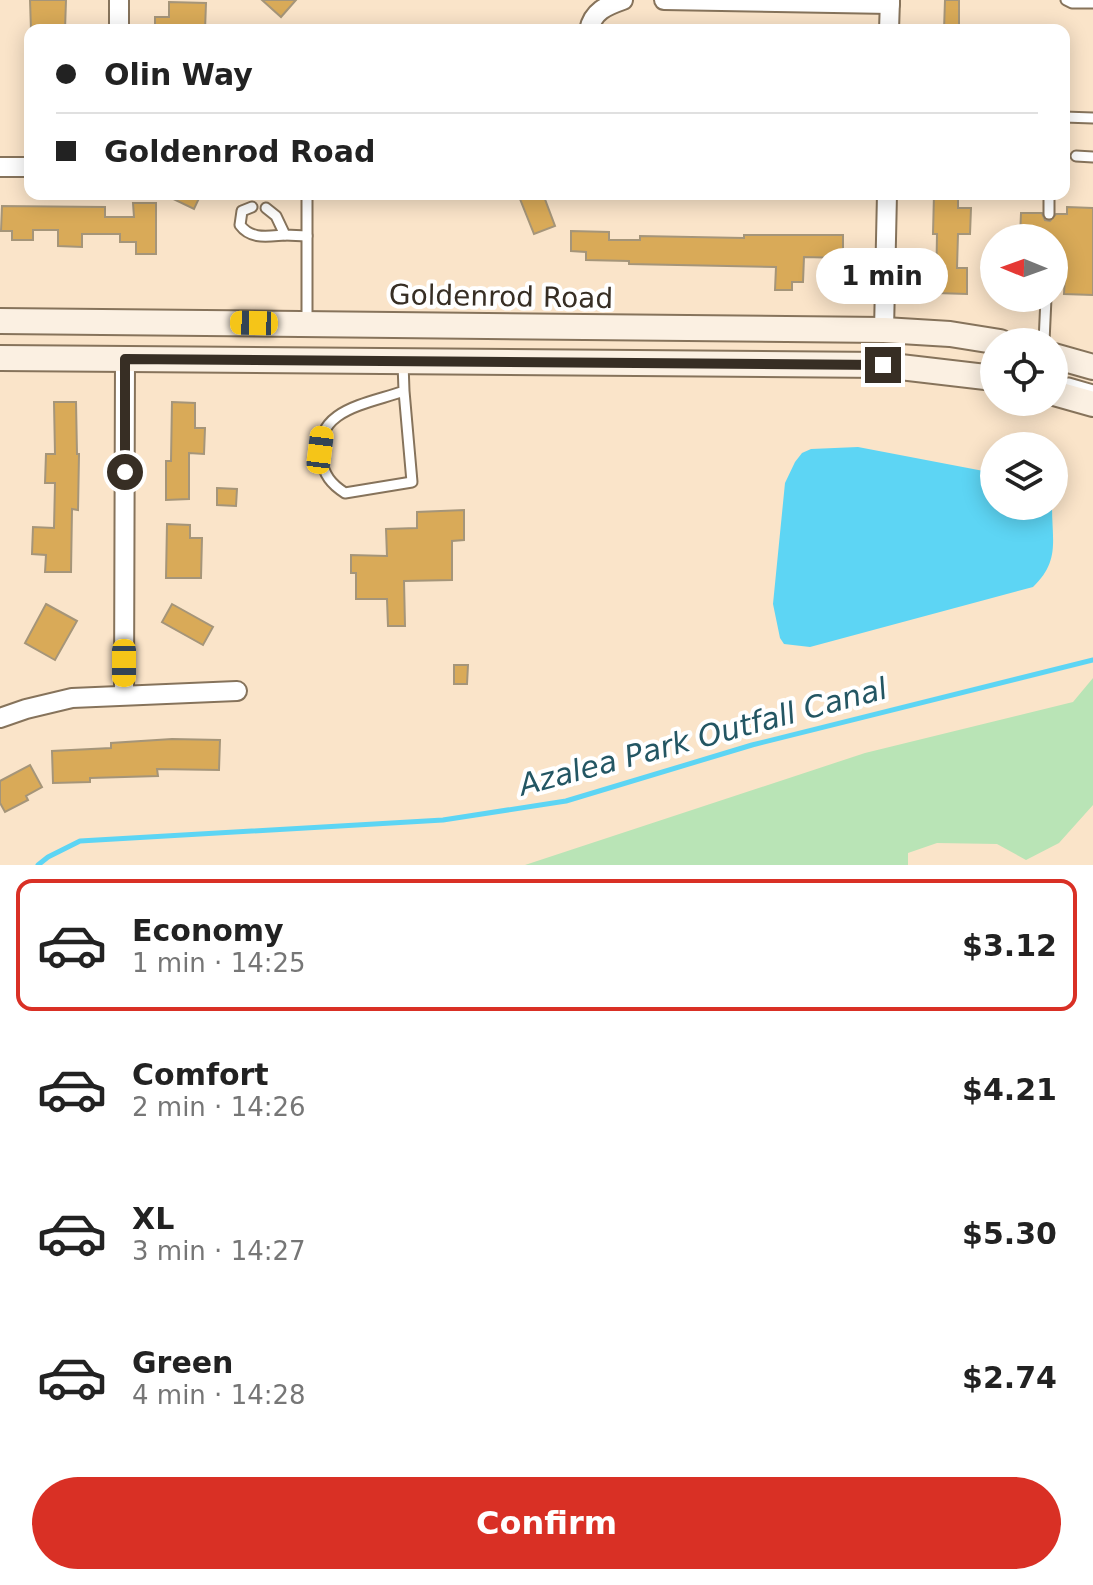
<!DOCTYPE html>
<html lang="en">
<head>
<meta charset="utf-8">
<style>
	:root { --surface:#fff; --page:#f2f2f2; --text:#222; --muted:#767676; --line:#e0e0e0; --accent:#d93025 }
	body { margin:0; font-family:"DejaVu Sans",sans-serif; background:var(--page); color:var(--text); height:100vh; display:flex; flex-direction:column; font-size:30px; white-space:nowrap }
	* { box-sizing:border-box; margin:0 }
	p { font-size:26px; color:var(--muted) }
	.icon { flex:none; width:44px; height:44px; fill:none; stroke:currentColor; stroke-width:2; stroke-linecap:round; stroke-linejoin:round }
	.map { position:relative; height:865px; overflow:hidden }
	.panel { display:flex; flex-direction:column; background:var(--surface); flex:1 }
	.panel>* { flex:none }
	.top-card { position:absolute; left:24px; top:24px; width:1046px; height:176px; border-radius:16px; box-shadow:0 4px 20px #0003; display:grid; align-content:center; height:176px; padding:0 32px; background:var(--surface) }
	.needle { width:52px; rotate:271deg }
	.fabs { position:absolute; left:980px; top:224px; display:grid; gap:16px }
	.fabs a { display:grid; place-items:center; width:88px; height:88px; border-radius:50%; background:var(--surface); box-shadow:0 4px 20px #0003; font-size:40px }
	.end { position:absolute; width:36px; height:36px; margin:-18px; border:10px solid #372e24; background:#fff; box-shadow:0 0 0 4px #fff }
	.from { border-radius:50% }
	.bubble { position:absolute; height:56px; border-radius:28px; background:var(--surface); box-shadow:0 4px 20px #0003; font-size:26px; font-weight:700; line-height:56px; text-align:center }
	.car { position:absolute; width:24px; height:48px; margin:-24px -12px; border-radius:10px; box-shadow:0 0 6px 2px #0007; background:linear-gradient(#f5c518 24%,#345 0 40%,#f5c518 0 76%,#345 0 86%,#f5c518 0) }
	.top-card b { display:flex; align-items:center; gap:28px; height:76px; font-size:30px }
	.top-card b+b { border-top:2px solid var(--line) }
	.top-card i { width:20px; height:20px; background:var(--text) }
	ul { padding:14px 0 0; list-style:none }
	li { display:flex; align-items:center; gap:24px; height:132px; margin:0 16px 12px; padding:0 16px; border:4px solid transparent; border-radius:16px }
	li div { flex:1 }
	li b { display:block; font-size:30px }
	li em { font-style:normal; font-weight:700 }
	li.current { border-color:var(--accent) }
	li>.icon { width:72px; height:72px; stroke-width:1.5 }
	.cta { display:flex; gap:16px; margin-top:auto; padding:16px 32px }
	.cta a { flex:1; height:92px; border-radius:48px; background:var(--accent); color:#fff; font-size:32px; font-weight:700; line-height:92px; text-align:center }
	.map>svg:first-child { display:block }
	.green { fill:#b9e4b6 }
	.water { fill:#5dd5f4 }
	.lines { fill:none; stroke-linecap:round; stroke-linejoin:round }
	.stream { stroke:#5dd5f4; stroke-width:5 }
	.building { fill:#d9aa58; stroke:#a59579; stroke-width:2 }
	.lane-casing { stroke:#86735b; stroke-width:13 }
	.street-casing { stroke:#86735b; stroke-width:22 }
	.secondary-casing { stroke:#86735b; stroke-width:28 }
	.lane { stroke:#fff; stroke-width:9 }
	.street { stroke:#fff; stroke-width:18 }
	.secondary { stroke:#fbf0e2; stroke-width:24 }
	.route { stroke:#372e24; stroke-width:10 }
	.labels { text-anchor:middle; stroke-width:8; stroke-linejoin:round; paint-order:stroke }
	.street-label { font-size:28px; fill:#372e24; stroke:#fff }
	.water-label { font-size:30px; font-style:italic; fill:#235663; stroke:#fff }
</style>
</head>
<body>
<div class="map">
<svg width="1093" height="865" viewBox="0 0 1093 865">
	<rect width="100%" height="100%" fill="#fae4c9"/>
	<path class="green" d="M1093 678V805L1059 843 1026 860 997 844 937 843 908 853V865H525L865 753 1073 702Z"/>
	<path class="water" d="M858 447 994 473V506H1052C1052 541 1060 561 1033 587L810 647 784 644 780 638 773 604 785 483 795 462 802 453 811 449Z"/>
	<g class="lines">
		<path class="stream" d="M38 865 48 857 80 841 443 820 566 801 752 745 1093 660"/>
	</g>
	<g class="building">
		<path d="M30 0H66L65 30H31Z"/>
		<path d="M262 0H296L281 17Z"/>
		<path d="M945 0H959V30H944Z"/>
		<path d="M169 2 206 3 205 30H155V17H169Z"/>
		<path d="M163 194H201L194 209Z"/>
		<path d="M518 194H543L555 226 534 234Z"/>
		<path d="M934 194H958V208H971L970 234H958L957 268H967V294L936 293 937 234H933Z"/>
		<path d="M133 203H156V254H136V242H120V234H82V247L58 246V230H33V240H12V231H1L2 206 105 207V217H134Z"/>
		<path d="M1067 207 1093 208V295L1064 294 1065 275H1054V238H1020L1021 213H1042L1045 220 1050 221 1056 214H1067Z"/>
		<path d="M571 231 609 232V240H640V236L744 238V235H843V258L804 257 803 282H792V290H775L776 267 629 264V261L586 260V252L571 251Z"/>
		<path d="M54 402H76L77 454H79L78 510 72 509 71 572H45L46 555 32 554 33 527 54 528 55 483H45L46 454H55Z"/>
		<path d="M172 402 195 403V428H205L204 454 189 453V499L166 500V461H171Z"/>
		<path d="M217 488 237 489 236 506 217 505Z"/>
		<path d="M464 510V540L452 541V580L404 581 405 626H388L387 599H356V573H351V555L387 556 386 529 417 528V512Z"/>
		<path d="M167 524 190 525V538H202L201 578H166Z"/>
		<path d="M46 604 77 621 55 660 25 643Z"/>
		<path d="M172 604 213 627 203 645 162 622Z"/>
		<path d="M454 665H468L467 684H454Z"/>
		<path d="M172 739 220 740 219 770 157 769 158 776 90 778V782L53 783 52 751 111 748V743Z"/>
		<path d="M30 765 42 787 26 796 28 800 5 812 0 803V781Z"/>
	</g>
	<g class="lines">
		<g class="lane-casing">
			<g id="lane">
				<path d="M1066 0 1072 3H1093"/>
				<path d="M1064 117 1093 118"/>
				<path d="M1076 156 1093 157"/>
				<path d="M252 207 242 211 240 225C251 240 268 236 285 235"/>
				<path d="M266 208 276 216 285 235 307 236"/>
				<path d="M1049 214V194"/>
				<path d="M307 324V194"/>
				<path d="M1044 342 1046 298"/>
				<path d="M403 363 404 391C368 404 313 409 321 458 324 475 331 484 345 493L412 482 404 391"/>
				<path d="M1054 385 1069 383 1093 390"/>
			</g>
		</g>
		<g class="street-casing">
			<g id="street">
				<path d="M664 0 890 4"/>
				<path d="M119 30V0"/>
				<path d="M589 30C593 11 606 6 623 0"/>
				<path d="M889 30 890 0"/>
				<path d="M0 167H30"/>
				<path d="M884 330 887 194"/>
				<path d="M124 695 125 359"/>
				<path d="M0 718 26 709 72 698 237 691"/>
			</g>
		</g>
		<g class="secondary-casing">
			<g id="secondary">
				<path d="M0 321 884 330 950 334 1000 342"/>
				<path d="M1054 356 1093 367"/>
				<path d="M0 358 883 365 994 378"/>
				<path d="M1054 393 1093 404"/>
			</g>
		</g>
		<use href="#lane" class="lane"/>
		<use href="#street" class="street"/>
		<use href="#secondary" class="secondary"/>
	</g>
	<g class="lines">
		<path class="route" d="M125 472V359L883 365"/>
	</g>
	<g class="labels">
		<g class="street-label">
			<text transform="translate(501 296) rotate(1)" y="10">Goldenrod Road</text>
		</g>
		<g class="water-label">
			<text transform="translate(703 737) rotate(-15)" y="10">Azalea Park Outfall Canal</text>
		</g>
	</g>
</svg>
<div class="fabs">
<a><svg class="needle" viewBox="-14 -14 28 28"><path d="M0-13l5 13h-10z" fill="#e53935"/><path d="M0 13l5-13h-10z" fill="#767676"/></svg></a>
<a><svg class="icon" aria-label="locate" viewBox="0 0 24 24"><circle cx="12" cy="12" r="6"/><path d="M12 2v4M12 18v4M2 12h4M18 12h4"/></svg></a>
<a><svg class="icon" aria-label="layers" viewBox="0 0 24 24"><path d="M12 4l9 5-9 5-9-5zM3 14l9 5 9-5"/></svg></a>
</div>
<i class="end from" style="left:125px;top:472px"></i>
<i class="end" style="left:883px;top:365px"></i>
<div class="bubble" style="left:816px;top:248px;width:132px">1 min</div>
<i class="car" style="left:254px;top:323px;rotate:271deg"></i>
<i class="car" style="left:320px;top:450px;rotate:7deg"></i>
<i class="car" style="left:124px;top:663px;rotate:180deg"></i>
<div class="top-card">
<b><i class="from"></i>Olin Way</b>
<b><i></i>Goldenrod Road</b>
</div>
</div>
<section class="panel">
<ul>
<li class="current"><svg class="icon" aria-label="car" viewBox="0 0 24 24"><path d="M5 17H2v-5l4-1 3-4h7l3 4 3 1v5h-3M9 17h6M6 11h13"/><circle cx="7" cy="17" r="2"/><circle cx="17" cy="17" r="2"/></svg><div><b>Economy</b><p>1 min · 14:25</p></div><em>$3.12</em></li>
<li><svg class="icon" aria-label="car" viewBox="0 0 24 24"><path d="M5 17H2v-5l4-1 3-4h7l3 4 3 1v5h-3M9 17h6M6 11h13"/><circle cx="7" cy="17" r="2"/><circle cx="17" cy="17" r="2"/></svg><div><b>Comfort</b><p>2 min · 14:26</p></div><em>$4.21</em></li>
<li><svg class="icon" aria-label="car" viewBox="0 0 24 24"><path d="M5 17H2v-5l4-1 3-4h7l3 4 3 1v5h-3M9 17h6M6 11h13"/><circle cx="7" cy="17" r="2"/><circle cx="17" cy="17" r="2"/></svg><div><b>XL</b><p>3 min · 14:27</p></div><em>$5.30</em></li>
<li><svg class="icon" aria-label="car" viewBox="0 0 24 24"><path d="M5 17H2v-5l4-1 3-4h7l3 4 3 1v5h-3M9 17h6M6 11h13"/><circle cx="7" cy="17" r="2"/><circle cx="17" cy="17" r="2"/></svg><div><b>Green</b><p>4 min · 14:28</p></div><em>$2.74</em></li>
</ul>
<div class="cta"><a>Confirm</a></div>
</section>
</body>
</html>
